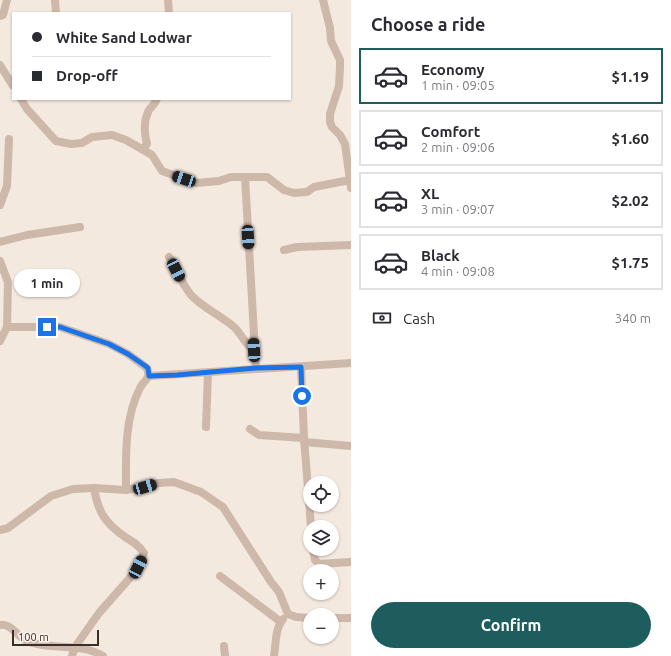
<!DOCTYPE html>
<html lang="en">
<head>
<meta charset="utf-8">
<style>
	:root { --surface:#fff; --page:#f2f2f3; --text:#2b2b33; --muted:#7c7c81; --line:#e1e1e2; --accent:#1e5d5d }
	body { margin:0; font-family:Ubuntu,sans-serif; background:var(--page); color:var(--text); height:100vh; display:flex; flex-direction:column; font-size:15px; white-space:nowrap }
	* { box-sizing:border-box; margin:0 }
	p { font-size:13px; color:var(--muted) }
	.icon { flex:none; width:22px; height:22px; fill:none; stroke:currentColor; stroke-width:2; stroke-linecap:round; stroke-linejoin:round }
	.map { position:relative; flex:1; overflow:hidden }
	.panel { display:flex; flex-direction:column; background:var(--surface); width:320px }
	.panel>* { flex:none }
	.top-card { position:absolute; left:12px; top:12px; width:279px; height:88px; border-radius:0px; box-shadow:0 1px 3px #0004; display:grid; align-content:center; height:88px; padding:0 20px; background:var(--surface) }
	.controls { position:absolute; left:303px; top:476px; display:grid; gap:8px }
	.controls a { display:grid; place-items:center; width:36px; height:36px; border-radius:50%; background:var(--surface); box-shadow:0 1px 3px #0004; font-size:20px }
	.scale { position:absolute; left:12px; bottom:10px; width:87px; box-sizing:border-box; padding-left:4px; border:2px solid #3a2e2a; border-top:0; font-size:11px; line-height:14px; white-space:nowrap; color:#3a2e2a; -webkit-text-stroke:3px #fbf3ec; paint-order:stroke }
	.end { position:absolute; width:18px; height:18px; margin:-9px; border:5px solid #1a73e8; background:#fff; box-shadow:0 0 0 2px #fff }
	.from { border-radius:50% }
	.bubble { position:absolute; height:28px; border-radius:14px; background:var(--surface); box-shadow:0 1px 3px #0004; font-size:13px; font-weight:600; line-height:28px; text-align:center }
	.car { position:absolute; width:12px; height:24px; margin:-12px -6px; border-radius:5px; box-shadow:0 0 3px 1px #0007; background:linear-gradient(#222 24%,#8ab4d8 0 40%,#222 0 76%,#8ab4d8 0 86%,#222 0) }
	.top-card b { display:flex; align-items:center; gap:14px; height:38px; font-size:15px }
	.top-card b+b { border-top:1px solid var(--line) }
	.top-card i { width:10px; height:10px; background:var(--text) }
	ul { padding:0; list-style:none }
	li { display:flex; align-items:center; gap:12px; height:56px; margin:0 8px 6px; padding:0 12px; border:2px solid var(--line); border-radius:0px }
	li div { flex:1 }
	li b { display:block; font-size:15px }
	li em { font-style:normal; font-weight:600 }
	li.active { border-color:var(--accent) }
	li>.icon { width:36px; height:36px; stroke-width:1.5 }
	h2 { padding:0 20px; font-size:18px; line-height:48px }
	.pay { display:flex; align-items:center; gap:10px; height:44px; padding:0 20px; font-size:15px }
	.pay p { margin-inline-start:auto }
	.action { display:flex; gap:8px; margin-top:auto; padding:8px 20px }
	.action a { flex:1; height:46px; border-radius:24px; background:var(--accent); color:#fff; font-size:16px; font-weight:600; line-height:46px; text-align:center }
	main { display:flex; flex:1; min-height:0 }
	.map>svg:first-child { display:block }
	.lines { fill:none; stroke-linecap:round; stroke-linejoin:round }
	.minor { stroke:#cdb8aa; stroke-width:8 }
	.route { stroke:#1a73e8; stroke-width:5 }
</style>
</head>
<body>
<main>
<div class="map">
<svg width="351" height="656" viewBox="0 0 351 656">
	<rect width="100%" height="100%" fill="#f4e9df"/>
	<g class="lines">
		<g class="minor">
			<path d="M55 0 56 13"/>
			<path d="M168 0 169 13"/>
			<path d="M323 0 330 28 331 41 340 60V67L339 86 330 114V122L332 127 340 135 345 144 351 188"/>
			<path d="M0 16 3 15 7 0"/>
			<path d="M0 65 13 86"/>
			<path d="M21 99 27 109 56 141 71 144 82 143 92 137 112 135 126 140 152 155 162 171 196 183 219 181 231 177H267L284 190 294 193 307 192 314 187 350 180"/>
			<path d="M142 149 147 144C144 133 143 123 148 112 150 107 155 105 157 99"/>
			<path d="M245 177 256 369"/>
			<path d="M0 205 7 186 9 139"/>
			<path d="M0 242 27 235 80 227"/>
			<path d="M284 250 297 247 351 245"/>
			<path d="M169 257C176 269 182 284 191 295 203 308 220 315 234 327 243 335 243 343 254 350"/>
			<path d="M0 261 8 282 7 327"/>
			<path d="M0 341 7 327H60L109 344 128 354 147 368 149 376"/>
			<path d="M301 367 304 438 311 527"/>
			<path d="M206 427 208 373"/>
			<path d="M250 429 259 435 304 438"/>
			<path d="M304 442 351 446"/>
			<path d="M126 490C126 457 124 419 140 388 142 384 146 380 149 376L351 363"/>
			<path d="M0 530 8 528 51 496 73 489 94 488 126 490 159 483 174 482 201 492 223 507 271 582 279 592 288 614 296 617 310 618"/>
			<path d="M313 549 315 560 319 564 351 562"/>
			<path d="M220 576 281 622"/>
			<path d="M332 618H351"/>
			<path d="M0 625C11 623 17 636 26 641 29 643 34 643 38 644 60 649 83 644 103 656"/>
			<path d="M224 646 225 656"/>
			<path d="M72 656 75 647 99 613 129 579 138 567 144 553C139 545 133 542 125 537 105 523 98 512 94 488"/>
			<path d="M274 656C276 644 275 628 283 619"/>
		</g>
	</g>
	<g class="lines">
		<path class="route" d="M47 327H60L109 344 128 354 144 365 148 368 149 376 177 375 256 368 301 367 302 396"/>
	</g>
</svg>
<div class="controls">
<a><svg class="icon" aria-label="locate" viewBox="0 0 24 24"><circle cx="12" cy="12" r="6"/><path d="M12 2v4M12 18v4M2 12h4M18 12h4"/></svg></a>
<a><svg class="icon" aria-label="layers" viewBox="0 0 24 24"><path d="M12 4l9 5-9 5-9-5zM3 14l9 5 9-5"/></svg></a>
<a>+</a>
<a>−</a>
</div>
<div class="scale">100 m</div>
<i class="end from" style="left:302px;top:396px"></i>
<i class="end" style="left:47px;top:327px"></i>
<div class="bubble" style="left:14px;top:269px;width:66px">1 min</div>
<i class="car" style="left:184px;top:179px;rotate:288deg"></i>
<i class="car" style="left:248px;top:237px;rotate:177deg"></i>
<i class="car" style="left:176px;top:270px;rotate:153deg"></i>
<i class="car" style="left:254px;top:350px;rotate:357deg"></i>
<i class="car" style="left:145px;top:487px;rotate:74deg"></i>
<i class="car" style="left:138px;top:567px;rotate:27deg"></i>
<div class="top-card">
<b><i class="from"></i>White Sand Lodwar</b>
<b><i></i>Drop-off</b>
</div>
</div>
<section class="panel">
<h2>Choose a ride</h2>
<ul>
<li class="active"><svg class="icon" aria-label="car" viewBox="0 0 24 24"><path d="M5 17H2v-5l4-1 3-4h7l3 4 3 1v5h-3M9 17h6M6 11h13"/><circle cx="7" cy="17" r="2"/><circle cx="17" cy="17" r="2"/></svg><div><b>Economy</b><p>1 min · 09:05</p></div><em>$1.19</em></li>
<li><svg class="icon" aria-label="car" viewBox="0 0 24 24"><path d="M5 17H2v-5l4-1 3-4h7l3 4 3 1v5h-3M9 17h6M6 11h13"/><circle cx="7" cy="17" r="2"/><circle cx="17" cy="17" r="2"/></svg><div><b>Comfort</b><p>2 min · 09:06</p></div><em>$1.60</em></li>
<li><svg class="icon" aria-label="car" viewBox="0 0 24 24"><path d="M5 17H2v-5l4-1 3-4h7l3 4 3 1v5h-3M9 17h6M6 11h13"/><circle cx="7" cy="17" r="2"/><circle cx="17" cy="17" r="2"/></svg><div><b>XL</b><p>3 min · 09:07</p></div><em>$2.02</em></li>
<li><svg class="icon" aria-label="car" viewBox="0 0 24 24"><path d="M5 17H2v-5l4-1 3-4h7l3 4 3 1v5h-3M9 17h6M6 11h13"/><circle cx="7" cy="17" r="2"/><circle cx="17" cy="17" r="2"/></svg><div><b>Black</b><p>4 min · 09:08</p></div><em>$1.75</em></li>
</ul>
<div class="pay"><svg class="icon" aria-label="cash" viewBox="0 0 24 24"><path d="M3 7h18v10H3z"/><circle cx="12" cy="12" r="2"/></svg>Cash<p>340 m</p></div>
<div class="action"><a>Confirm</a></div>
</section>
</main>
</body>
</html>
